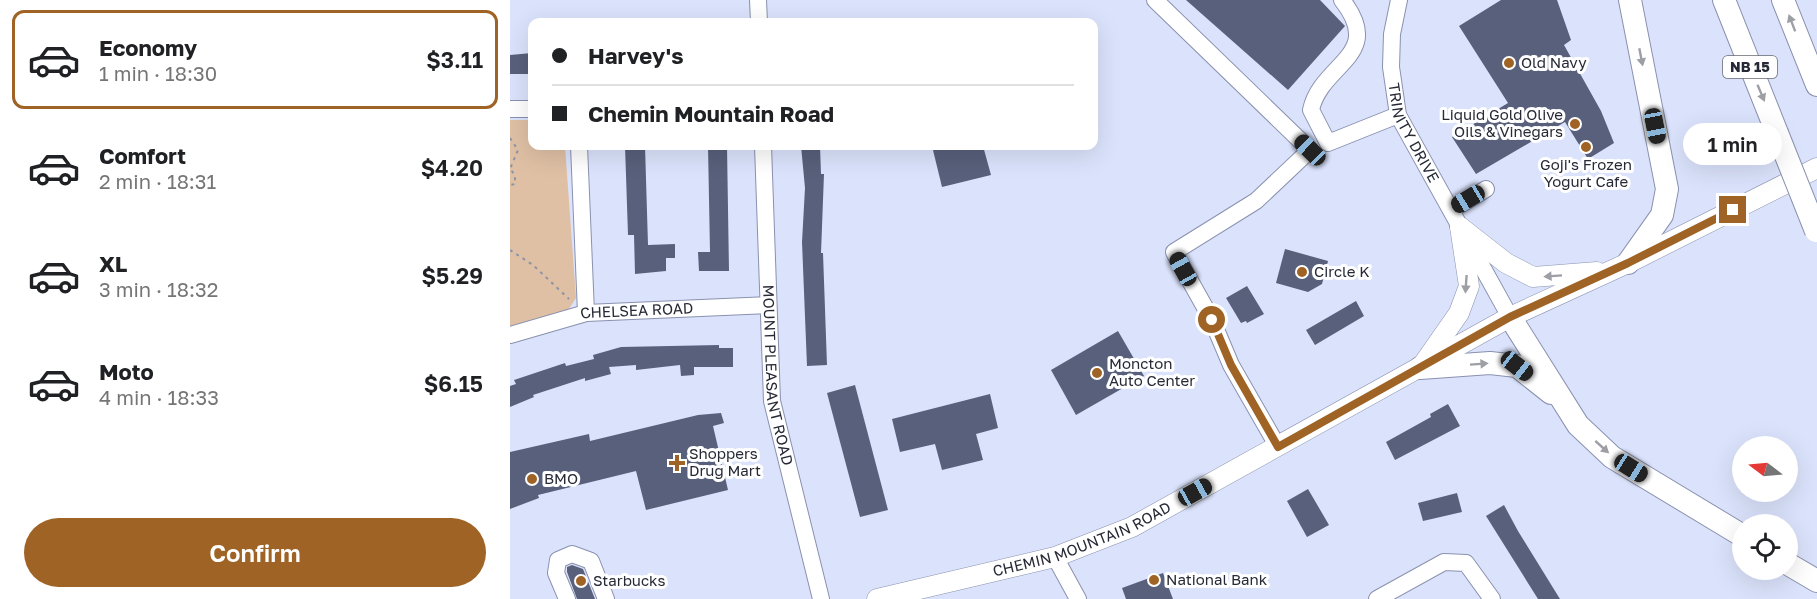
<!DOCTYPE html>
<html lang="en">
<head>
<meta charset="utf-8">
<style>
	:root { --surface:#fff; --page:#f6f6f6; --text:#202124; --muted:#757577; --line:#e0e0e0; --accent:#9f6325 }
	body { margin:0; font-family:"Golos Text",sans-serif; background:var(--page); color:var(--text); height:100vh; display:flex; flex-direction:column; font-size:22px; white-space:nowrap }
	* { box-sizing:border-box; margin:0 }
	p { font-size:20px; color:var(--muted) }
	.icon { flex:none; width:33px; height:33px; fill:none; stroke:currentColor; stroke-width:2; stroke-linecap:round; stroke-linejoin:round }
	.map { position:relative; flex:1; overflow:hidden }
	.side { display:flex; flex-direction:column; background:var(--surface); width:510px }
	.side>* { flex:none }
	.top-card { position:absolute; left:18px; top:18px; width:570px; height:132px; border-radius:12px; box-shadow:0 6px 24px #0002; display:grid; align-content:center; height:132px; padding:0 24px; background:var(--surface) }
	.needle { width:39px; rotate:286deg }
	.tools { position:absolute; left:1222px; top:436px; display:grid; gap:12px }
	.tools a { display:grid; place-items:center; width:66px; height:66px; border-radius:50%; background:var(--surface); box-shadow:0 6px 24px #0002; font-size:30px }
	.end { position:absolute; width:27px; height:27px; margin:-14px; border:8px solid #9f6325; background:#fff; box-shadow:0 0 0 3px #fff }
	.from { border-radius:50% }
	.bubble { position:absolute; height:42px; border-radius:21px; background:var(--surface); box-shadow:0 6px 24px #0002; font-size:20px; font-weight:600; line-height:42px; text-align:center }
	.car { position:absolute; width:18px; height:36px; margin:-18px -9px; border-radius:8px; box-shadow:0 0 4px 2px #0007; background:linear-gradient(#222 24%,#8ab4d8 0 40%,#222 0 76%,#8ab4d8 0 86%,#222 0) }
	.top-card b { display:flex; align-items:center; gap:21px; height:57px; font-size:22px }
	.top-card b+b { border-top:2px solid var(--line) }
	.top-card i { width:15px; height:15px; background:var(--text) }
	ul { padding:10px 0 0; list-style:none }
	li { display:flex; align-items:center; gap:18px; height:99px; margin:0 12px 9px; padding:0 12px; border:3px solid transparent; border-radius:12px }
	li div { flex:1 }
	li b { display:block; font-size:22px }
	li em { font-style:normal; font-weight:600 }
	li.current { border-color:var(--accent) }
	li>.icon { width:54px; height:54px; stroke-width:1.5 }
	.primary-button { display:flex; gap:12px; margin-top:auto; padding:12px 24px }
	.primary-button a { flex:1; height:69px; border-radius:36px; background:var(--accent); color:#fff; font-size:24px; font-weight:600; line-height:69px; text-align:center }
	main { display:flex; flex:1; min-height:0 }
	.map>svg:first-child { display:block }
	.green { fill:#dfc0a5 }
	.building { fill:#58607b }
	.lines { fill:none; stroke-linecap:round; stroke-linejoin:round }
	.minor-casing { stroke:#8991af; stroke-width:18 }
	.major-casing { stroke:#8991af; stroke-width:21 }
	.highway-casing { stroke:#8991af; stroke-width:24 }
	.path { stroke:#8d93a6; stroke-width:2; stroke-dasharray:3 4.5; stroke-linecap:butt }
	.minor { stroke:#fff; stroke-width:16 }
	.major { stroke:#fff; stroke-width:20 }
	.highway { stroke:#fff; stroke-width:22 }
	.highway-bridge-casing { stroke:#8991af; stroke-width:24; stroke-linecap:butt }
	.highway-bridge { stroke:#fff; stroke-width:22 }
	.oneway { fill:#9e9fa5 }
	.route { stroke:#9f6325; stroke-width:8 }
	.poi-dot { fill:#9f6325; stroke:#fff; stroke-width:2 }
	.labels { text-anchor:middle; stroke-width:6; stroke-linejoin:round; paint-order:stroke }
	.shield { fill:#fff; stroke:#686a72; stroke-width:1.5 }
	.shield-label { font-size:14px; font-weight:bold; fill:#272a36 }
	.poi-label { font-size:15px; fill:#272a36; stroke:#fff; text-anchor:start }
	.street-label { font-size:15px; fill:#272a36; stroke:#fff }
</style>
</head>
<body>
<main>
<section class="side">
<ul>
<li class="current"><svg class="icon" aria-label="car" viewBox="0 0 24 24"><path d="M5 17H2v-5l4-1 3-4h7l3 4 3 1v5h-3M9 17h6M6 11h13"/><circle cx="7" cy="17" r="2"/><circle cx="17" cy="17" r="2"/></svg><div><b>Economy</b><p>1 min · 18:30</p></div><em>$3.11</em></li>
<li><svg class="icon" aria-label="car" viewBox="0 0 24 24"><path d="M5 17H2v-5l4-1 3-4h7l3 4 3 1v5h-3M9 17h6M6 11h13"/><circle cx="7" cy="17" r="2"/><circle cx="17" cy="17" r="2"/></svg><div><b>Comfort</b><p>2 min · 18:31</p></div><em>$4.20</em></li>
<li><svg class="icon" aria-label="car" viewBox="0 0 24 24"><path d="M5 17H2v-5l4-1 3-4h7l3 4 3 1v5h-3M9 17h6M6 11h13"/><circle cx="7" cy="17" r="2"/><circle cx="17" cy="17" r="2"/></svg><div><b>XL</b><p>3 min · 18:32</p></div><em>$5.29</em></li>
<li><svg class="icon" aria-label="car" viewBox="0 0 24 24"><path d="M5 17H2v-5l4-1 3-4h7l3 4 3 1v5h-3M9 17h6M6 11h13"/><circle cx="7" cy="17" r="2"/><circle cx="17" cy="17" r="2"/></svg><div><b>Moto</b><p>4 min · 18:33</p></div><em>$6.15</em></li>
</ul>
<div class="primary-button"><a>Confirm</a></div>
</section>
<div class="map">
<svg width="1307" height="599" viewBox="0 0 1307 599">
	<rect width="100%" height="100%" fill="#dbe3fc"/>
	<path class="green" d="M0 120H22V146H55L66 298 57 312 0 328Z"/>
	<g class="building">
		<path d="M676 0H810L835 26 778 90Z"/>
		<path d="M991 0H1047L1061 40 1054 45 1091 111 1104 143 1078 159 1055 122 966 174 942 137 998 103 949 26Z"/>
		<path d="M22 53V74H0V55Z"/>
		<path d="M115 146H135L138 245 165 244V258H156V271L125 274 124 235H118Z"/>
		<path d="M198 146H217L219 271H189L188 252H200Z"/>
		<path d="M291 146H310L311 174H314L311 253H313L317 365 297 366 292 242 295 188Z"/>
		<path d="M422 146H473L481 175 432 187Z"/>
		<path d="M775 249 818 261 812 284 798 292 766 283Z"/>
		<path d="M737 286 754 314 737 323 736 321 731 323 716 298Z"/>
		<path d="M846 301 854 316 805 345 796 330Z"/>
		<path d="M608 331 634 376 566 415 541 370Z"/>
		<path d="M209 345V348H223V367H184V375L171 376 170 365 126 370V365L99 367 101 374 75 381V378L23 395 24 397 0 407V386L6 384 4 380 55 363 56 366 84 359 83 355 111 347Z"/>
		<path d="M345 385 378 510 350 517 317 393Z"/>
		<path d="M480 394 488 428 466 434 473 460 432 470 425 444 390 452 382 419Z"/>
		<path d="M938 404 950 426 885 460 876 442 921 417 920 414Z"/>
		<path d="M211 413 214 423 203 426 218 490 136 510 126 471 28 495 29 498 0 509V452L79 434 80 441 188 415Z"/>
		<path d="M798 489 819 525 797 537 777 501Z"/>
		<path d="M947 493 952 512 913 521 908 503Z"/>
		<path d="M994 505 1008 531 1050 599H1028L976 516Z"/>
		<path d="M62 565 73 569 85 599H67L57 572V567Z"/>
		<path d="M653 573 663 599H616L612 588Z"/>
	</g>
	<g class="lines">
		<g class="minor-casing">
			<g id="minor">
				<path d="M248 0 249 22"/>
				<path d="M645 0 800 150 746 201 664 252 702 320 721 365 768 447"/>
				<path d="M832 0C876 56 811 63 801 110L818 143 888 115"/>
				<path id="s1" d="M889 0 882 34 881 67 888 115 1000 317"/>
				<path d="M0 109H22"/>
				<path d="M69 146 76 313"/>
				<path id="s2" d="M253 146 262 401 311 599"/>
				<path d="M941 210 976 189"/>
				<path id="s3" d="M0 335 76 313 258 305"/>
				<path d="M545 557 568 599"/>
				<path d="M57 599 46 573 48 560 62 554 81 561 96 599"/>
				<path d="M867 599 934 562 956 563 982 599"/>
			</g>
		</g>
		<g class="major-casing">
			<g id="major">
				<path d="M950 227 996 263 1023 277 1087 272"/>
				<path d="M914 363 949 313 959 286 950 227"/>
				<path id="s4" d="M367 599 545 557 622 527 1000 317 1118 263 1307 168"/>
			</g>
		</g>
		<g class="highway-casing">
			<g id="highway">
				<path d="M1214 0 1267 133"/>
				<path d="M1273 0 1307 85"/>
				<path d="M1118 263 1152 215 1157 189 1120 0"/>
				<path d="M1000 317 1068 425 1102 457 1233 536"/>
				<path d="M910 368 980 363 1007 366 1041 393"/>
				<path d="M1278 564 1307 581"/>
			</g>
		</g>
		<g class="path">
			<path d="M0 138 8 150 0 169 5 175V184L0 185"/>
			<path d="M0 250 23 265 59 299"/>
		</g>
		<use href="#minor" class="minor"/>
		<use href="#major" class="major"/>
		<use href="#highway" class="highway"/>
		<g class="highway-bridge-casing">
			<path id="highway-bridge" d="M1267 133 1306 231"/>
		</g>
		<use href="#highway-bridge" class="highway-bridge"/>
	</g>
	<defs><path id="oneway-solid" d="M-6-.8H1V-3.2L6.5 0L1 3.2V.8H-6Z" transform="scale(1.5)"/></defs>
	<g class="oneway">
		<use href="#oneway-solid" transform="translate(1282 23) rotate(-111)"/>
		<use href="#oneway-solid" transform="translate(1131 57) rotate(79)"/>
		<use href="#oneway-solid" transform="translate(1251 93) rotate(67)"/>
		<use href="#oneway-solid" transform="translate(1043 276) rotate(176)"/>
		<use href="#oneway-solid" transform="translate(956 284) rotate(94)"/>
		<use href="#oneway-solid" transform="translate(969 364) rotate(-4)"/>
		<use href="#oneway-solid" transform="translate(1092 447) rotate(42)"/>
	</g>
	<g class="lines">
		<path class="route" d="M702 320 721 365 768 447 1000 317 1118 263 1223 210"/>
	</g>
	<g class="poi-dot">
		<circle cx="999" cy="63" r="6"/>
		<circle cx="1065" cy="124" r="6"/>
		<circle cx="1076" cy="147" r="6"/>
		<circle cx="792" cy="272" r="6"/>
		<circle cx="587" cy="373" r="6"/>
		<path d="M164 454h6v6h6v6h-6v6h-6v-6h-6v-6h6z"/>
		<circle cx="22" cy="479" r="6"/>
		<circle cx="644" cy="580" r="6"/>
		<circle cx="71" cy="581" r="6"/>
	</g>
	<g class="labels">
		<rect class="shield" x="1213" y="56" width="54" height="22" rx="4.5"/>
		<g class="shield-label">
			<text x="1240" y="72">NB 15</text>
		</g>
		<g class="poi-label">
			<text x="1011" y="68">Old Navy</text>
			<text x="1053" y="120" text-anchor="end">Liquid Gold Olive<tspan x="1053" dy="17">Oils &amp; Vinegars</tspan></text>
			<text x="1076" y="170" text-anchor="middle">Goji's Frozen<tspan x="1076" dy="17">Yogurt Cafe</tspan></text>
			<text x="804" y="277">Circle K</text>
			<text x="599" y="369">Moncton<tspan x="599" dy="17">Auto Center</tspan></text>
			<text x="179" y="459">Shoppers<tspan x="179" dy="17">Drug Mart</tspan></text>
			<text x="34" y="484">BMO</text>
			<text x="656" y="585">National Bank</text>
			<text x="83" y="586">Starbucks</text>
		</g>
		<g class="street-label">
			<text dy="5" stroke="none"><textPath href="#s1" startOffset="138">TRINITY DRIVE</textPath></text>
			<text dy="5" stroke="none"><textPath href="#s3" startOffset="130">CHELSEA ROAD</textPath></text>
			<text dy="5" stroke="none"><textPath href="#s2" startOffset="230">MOUNT PLEASANT ROAD</textPath></text>
			<text dy="5" stroke="none"><textPath href="#s4" startOffset="214">CHEMIN MOUNTAIN ROAD</textPath></text>
		</g>
	</g>
</svg>
<div class="tools">
<a><svg class="needle" viewBox="-14 -14 28 28"><path d="M0-13l5 13h-10z" fill="#e53935"/><path d="M0 13l5-13h-10z" fill="#757577"/></svg></a>
<a><svg class="icon" aria-label="locate" viewBox="0 0 24 24"><circle cx="12" cy="12" r="6"/><path d="M12 2v4M12 18v4M2 12h4M18 12h4"/></svg></a>
</div>
<i class="end from" style="left:702px;top:320px"></i>
<i class="end" style="left:1223px;top:210px"></i>
<div class="bubble" style="left:1173px;top:123px;width:99px">1 min</div>
<i class="car" style="left:1145px;top:126px;rotate:169deg"></i>
<i class="car" style="left:800px;top:150px;rotate:314deg"></i>
<i class="car" style="left:958px;top:199px;rotate:239deg"></i>
<i class="car" style="left:673px;top:269px;rotate:331deg"></i>
<i class="car" style="left:1007px;top:366px;rotate:128deg"></i>
<i class="car" style="left:1121px;top:468px;rotate:122deg"></i>
<i class="car" style="left:685px;top:492px;rotate:61deg"></i>
<div class="top-card">
<b><i class="from"></i>Harvey's</b>
<b><i></i>Chemin Mountain Road</b>
</div>
</div>
</main>
</body>
</html>
